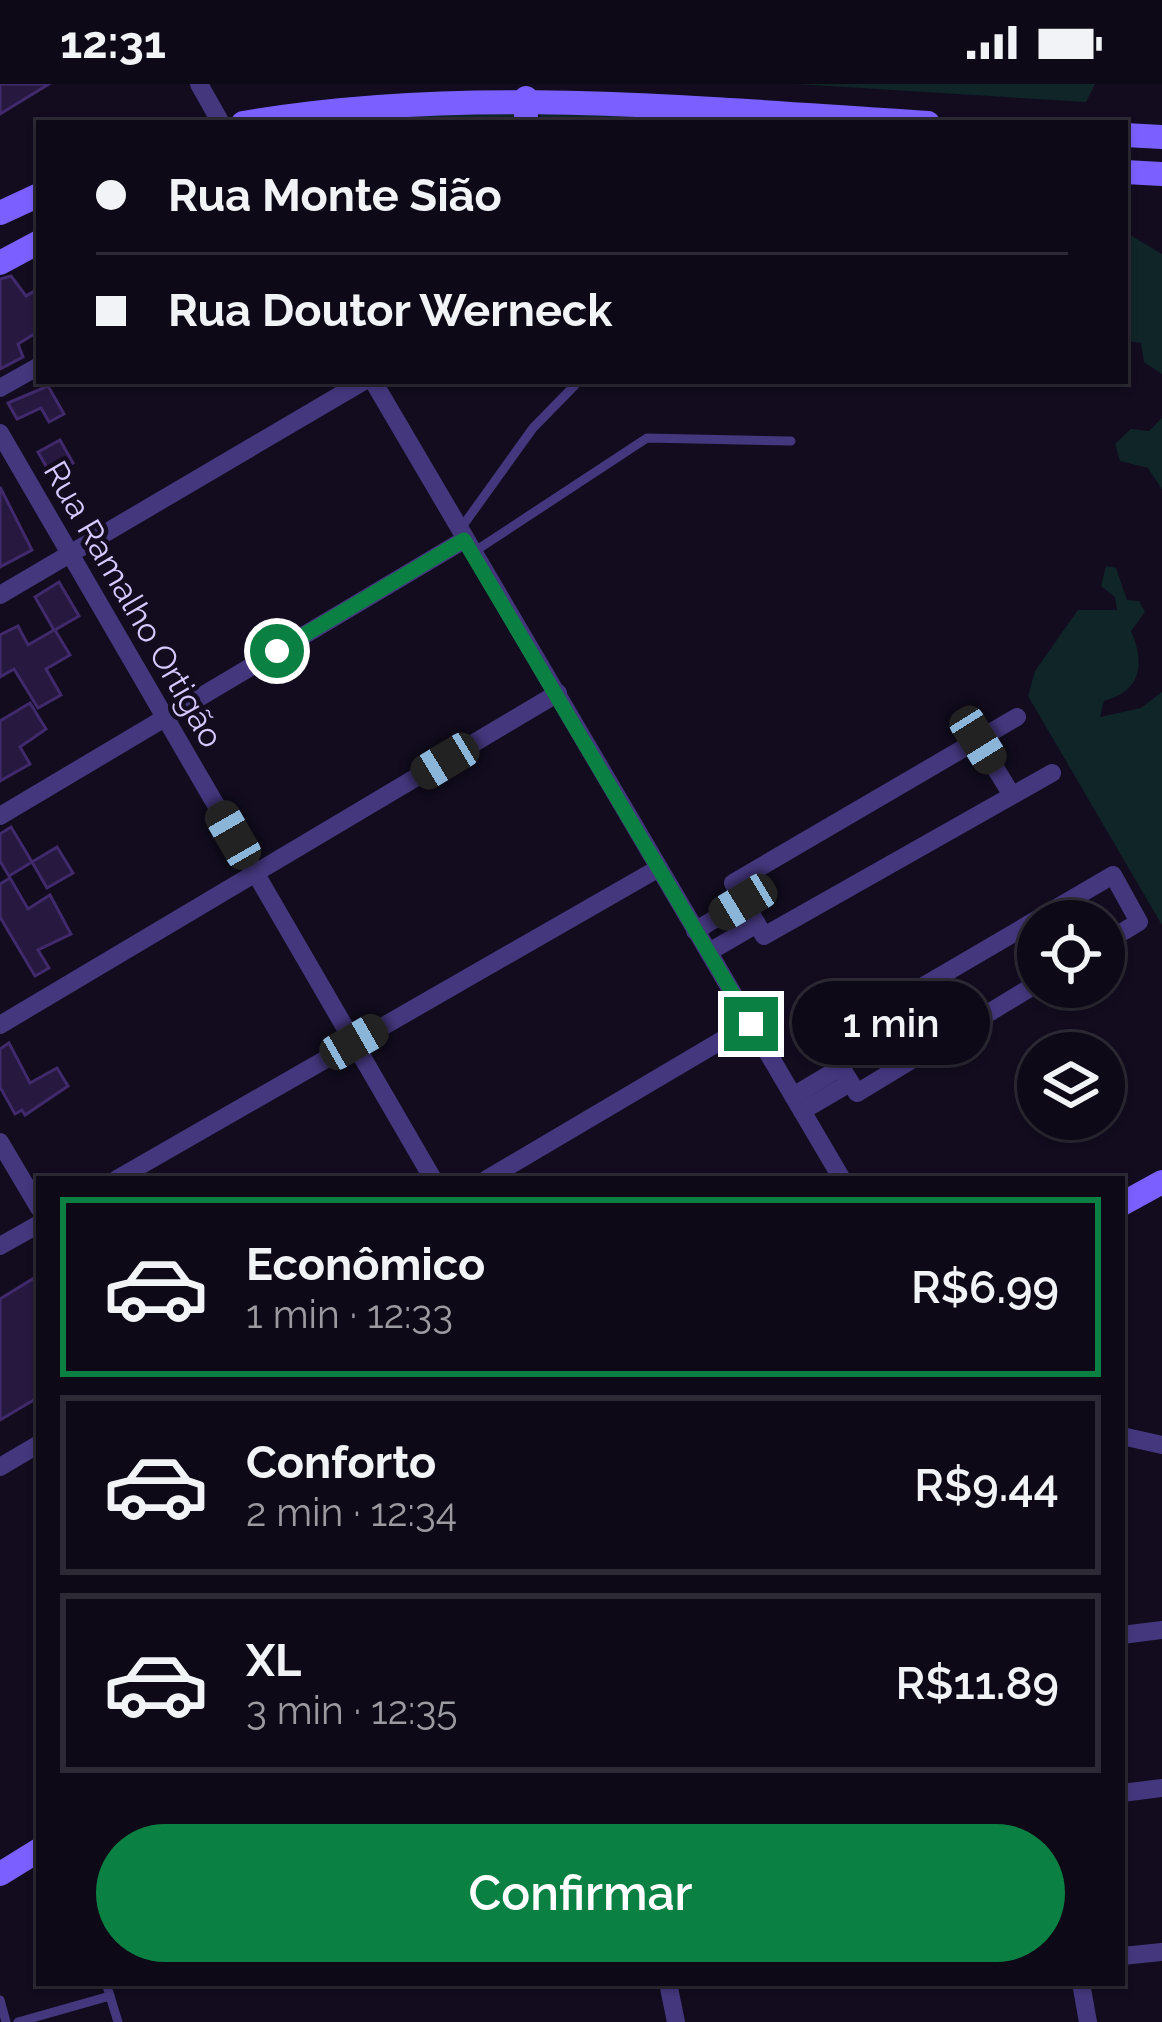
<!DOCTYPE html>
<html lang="pt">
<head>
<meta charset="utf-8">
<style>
	:root { --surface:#0e0916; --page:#17121f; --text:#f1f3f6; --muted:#9b9aa1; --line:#2e2a35; --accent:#0b8043 }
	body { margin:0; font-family:Raleway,sans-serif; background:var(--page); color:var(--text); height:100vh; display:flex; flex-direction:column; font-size:45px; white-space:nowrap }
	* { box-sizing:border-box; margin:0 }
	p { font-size:39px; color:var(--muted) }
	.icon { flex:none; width:66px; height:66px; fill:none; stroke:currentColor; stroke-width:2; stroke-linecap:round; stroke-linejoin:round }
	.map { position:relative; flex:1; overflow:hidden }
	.sheet { position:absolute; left:36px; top:1092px; width:1089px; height:810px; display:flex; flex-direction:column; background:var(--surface); border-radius:0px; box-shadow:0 3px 9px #0004,0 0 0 3px var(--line) }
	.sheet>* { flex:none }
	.banner { position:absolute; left:36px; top:36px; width:1092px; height:264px; border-radius:0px; box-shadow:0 3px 9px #0004,0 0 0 3px var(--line); display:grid; align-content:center; height:264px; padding:0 60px; background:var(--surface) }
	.fabs { position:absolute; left:1017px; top:816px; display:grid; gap:24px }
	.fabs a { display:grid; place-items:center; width:108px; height:108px; border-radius:50%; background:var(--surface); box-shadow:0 3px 9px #0004,0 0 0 3px var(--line); font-size:60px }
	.end { position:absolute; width:54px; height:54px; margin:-27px; border:15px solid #0b8043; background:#fff; box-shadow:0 0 0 6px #fff }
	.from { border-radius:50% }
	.bubble { position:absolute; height:84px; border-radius:42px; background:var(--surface); box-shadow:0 3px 9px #0004,0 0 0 3px var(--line); font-size:39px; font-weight:600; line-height:84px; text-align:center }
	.car { position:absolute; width:36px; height:72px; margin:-36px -18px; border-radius:15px; box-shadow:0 0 9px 3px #0007; background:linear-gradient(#222 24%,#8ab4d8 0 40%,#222 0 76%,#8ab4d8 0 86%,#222 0) }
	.banner b { display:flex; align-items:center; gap:42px; height:114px; font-size:45px }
	.banner b+b { border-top:3px solid var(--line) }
	.banner i { width:30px; height:30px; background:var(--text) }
	ul { padding:21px 0 0; list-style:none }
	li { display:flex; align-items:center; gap:36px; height:180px; margin:0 24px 18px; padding:0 36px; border:6px solid var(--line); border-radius:0px }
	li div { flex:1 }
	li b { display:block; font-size:45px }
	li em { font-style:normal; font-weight:600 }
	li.active { border-color:var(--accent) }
	li>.icon { width:108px; height:108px; stroke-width:1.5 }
	.button { display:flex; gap:24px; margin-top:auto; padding:24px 60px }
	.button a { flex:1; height:138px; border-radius:72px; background:var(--accent); color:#fff; font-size:48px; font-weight:600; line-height:138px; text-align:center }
	.status { display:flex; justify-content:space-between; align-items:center; height:84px; padding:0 60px; background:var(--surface); direction:ltr }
	.status svg { height:33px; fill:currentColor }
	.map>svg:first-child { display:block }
	.green { fill:#0f2528 }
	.building { fill:#26183f; stroke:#402a6b; stroke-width:3 }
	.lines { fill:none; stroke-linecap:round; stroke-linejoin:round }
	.lane { stroke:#44377d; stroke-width:9 }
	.street { stroke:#44377d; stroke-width:18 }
	.secondary { stroke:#7b60ff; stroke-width:24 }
	.route { stroke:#0b8043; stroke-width:15 }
	.labels { text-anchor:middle; stroke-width:9; stroke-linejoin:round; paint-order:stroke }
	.street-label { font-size:33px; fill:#d7c9ff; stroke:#120c1e }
</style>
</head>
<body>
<div class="status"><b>12:31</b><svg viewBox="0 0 49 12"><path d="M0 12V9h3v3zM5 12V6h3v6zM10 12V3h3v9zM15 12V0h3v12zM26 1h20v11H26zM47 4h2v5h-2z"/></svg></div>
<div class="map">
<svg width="1162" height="1938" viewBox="0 0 1162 1938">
	<rect width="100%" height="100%" fill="#120c1e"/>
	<g class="green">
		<path d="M796 0H1095L1086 18Z"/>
		<path d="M540 16 917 39H540Z"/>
		<path d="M516 21 515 39H274Z"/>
		<path d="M1125 148 1162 170V290L1144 278 1141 259 1125 257Z"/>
		<path d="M1162 334V405L1148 384 1120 377 1115 360 1131 345 1149 347Z"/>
		<path d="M1106 482 1116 484 1127 516 1139 517 1145 528 1131 547C1145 579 1142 607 1104 617L1100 633 1141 624 1162 608V841L1028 612 1035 587 1078 526H1117L1115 513 1101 502Z"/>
	</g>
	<g class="building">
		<path d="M0 0H49L0 30Z"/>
		<path d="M11 192 26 212 39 204V247L18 260 23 273 0 285V195Z"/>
		<path d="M48 302 64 330 49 338 41 324 17 335 8 319Z"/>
		<path d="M60 356 73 379 51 391 38 368Z"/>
		<path d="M0 403 32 466 0 483Z"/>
		<path d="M59 498 79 532 55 546 70 571 46 585 61 611 38 624 14 585 0 593V551L18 542 28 561 54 546 35 513Z"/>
		<path d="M30 619 46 645 20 663 30 680 0 697V637Z"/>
		<path d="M11 743 32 778 9 792 0 777V750Z"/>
		<path d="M57 763 73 789 47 804 32 778Z"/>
		<path d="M10 794 28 825 50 811 71 850 38 866 49 884 35 892 0 833V800Z"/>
		<path d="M9 959 30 999 57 984 68 1002 25 1031 22 1026 15 1030 0 1003V965Z"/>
		<path d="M39 1191V1313L0 1336V1215Z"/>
	</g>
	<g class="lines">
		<g class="lane">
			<path d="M459 447 533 344 579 297"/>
			<path d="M472 469 647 354 791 357"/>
			<path d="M106 1899 118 1938"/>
			<path d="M0 1916 6 1938"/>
			<path d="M18 1938 110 1912"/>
		</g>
		<g class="street">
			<path d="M199 0 221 39"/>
			<path d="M373 297 842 1095"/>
			<path d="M0 304 39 282"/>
			<path d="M0 349 433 1095"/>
			<path d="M0 511 364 297"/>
			<path d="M1017 633 733 799 764 852 1052 689"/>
			<path d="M978 656 1010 708"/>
			<path d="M0 732 464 456"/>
			<path d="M695 847 743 818"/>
			<path d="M709 868 757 840"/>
			<path d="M1038 899 857 1009 826 959 1113 791 1139 838 1104 859"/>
			<path d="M0 941 558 609"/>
			<path d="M793 1012 840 984"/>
			<path d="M802 1027 850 999"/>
			<path d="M0 1058 39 1124"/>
			<path d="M117 1095 659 784"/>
			<path d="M487 1095 751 939"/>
			<path d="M0 1162 39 1140"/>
			<path d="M1122 1352 1162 1361"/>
			<path d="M0 1383 39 1360"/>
			<path d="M1122 1551 1162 1546"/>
			<path d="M1122 1709 1162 1704"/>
			<path d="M1122 1872 1162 1868"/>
			<path d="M668 1899 676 1938"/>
			<path d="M1081 1899 1088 1938"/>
		</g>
		<g class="secondary">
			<path d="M243 39C468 0 701 25 928 39"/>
			<path d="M526 39V14"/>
			<path d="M1125 51 1162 53"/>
			<path d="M1125 88 1162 90"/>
			<path d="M0 129 39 111"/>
			<path d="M0 179 39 158"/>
			<path d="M1122 1120 1162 1098"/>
			<path d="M0 1790 39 1766"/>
		</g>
	</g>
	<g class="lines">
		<path class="route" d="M277 567 464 456 751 940"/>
	</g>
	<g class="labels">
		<g class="street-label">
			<text transform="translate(134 520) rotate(60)" y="12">Rua Ramalho Ortigão</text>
		</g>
	</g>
</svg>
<div class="fabs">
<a><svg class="icon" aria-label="locate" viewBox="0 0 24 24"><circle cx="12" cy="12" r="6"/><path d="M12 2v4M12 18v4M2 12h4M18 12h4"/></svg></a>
<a><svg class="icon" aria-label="layers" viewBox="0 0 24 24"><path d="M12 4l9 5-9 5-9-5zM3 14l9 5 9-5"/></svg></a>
</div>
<i class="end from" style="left:277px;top:567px"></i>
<i class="end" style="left:751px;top:940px"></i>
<div class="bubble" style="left:792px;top:897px;width:198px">1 min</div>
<i class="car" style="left:978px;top:656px;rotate:148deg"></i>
<i class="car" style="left:445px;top:677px;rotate:239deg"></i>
<i class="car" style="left:233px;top:751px;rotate:330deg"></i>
<i class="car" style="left:743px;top:818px;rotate:239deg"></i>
<i class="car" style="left:354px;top:958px;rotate:60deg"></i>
<div class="banner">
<b><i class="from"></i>Rua Monte Sião</b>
<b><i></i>Rua Doutor Werneck</b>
</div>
<section class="sheet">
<ul>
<li class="active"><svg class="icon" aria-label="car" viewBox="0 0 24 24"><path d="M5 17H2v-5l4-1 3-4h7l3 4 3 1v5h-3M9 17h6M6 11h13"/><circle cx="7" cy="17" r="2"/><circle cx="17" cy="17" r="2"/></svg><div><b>Econômico</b><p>1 min · 12:33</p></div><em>R$6.99</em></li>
<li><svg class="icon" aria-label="car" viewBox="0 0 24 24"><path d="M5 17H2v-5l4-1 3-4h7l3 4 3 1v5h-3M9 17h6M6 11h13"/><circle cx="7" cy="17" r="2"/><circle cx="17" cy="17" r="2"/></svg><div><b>Conforto</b><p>2 min · 12:34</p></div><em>R$9.44</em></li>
<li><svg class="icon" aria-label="car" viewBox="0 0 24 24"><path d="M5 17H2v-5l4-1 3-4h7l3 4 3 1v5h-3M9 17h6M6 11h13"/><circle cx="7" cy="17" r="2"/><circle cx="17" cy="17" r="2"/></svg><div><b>XL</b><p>3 min · 12:35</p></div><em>R$11.89</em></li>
</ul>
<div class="button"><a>Confirmar</a></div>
</section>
</div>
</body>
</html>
